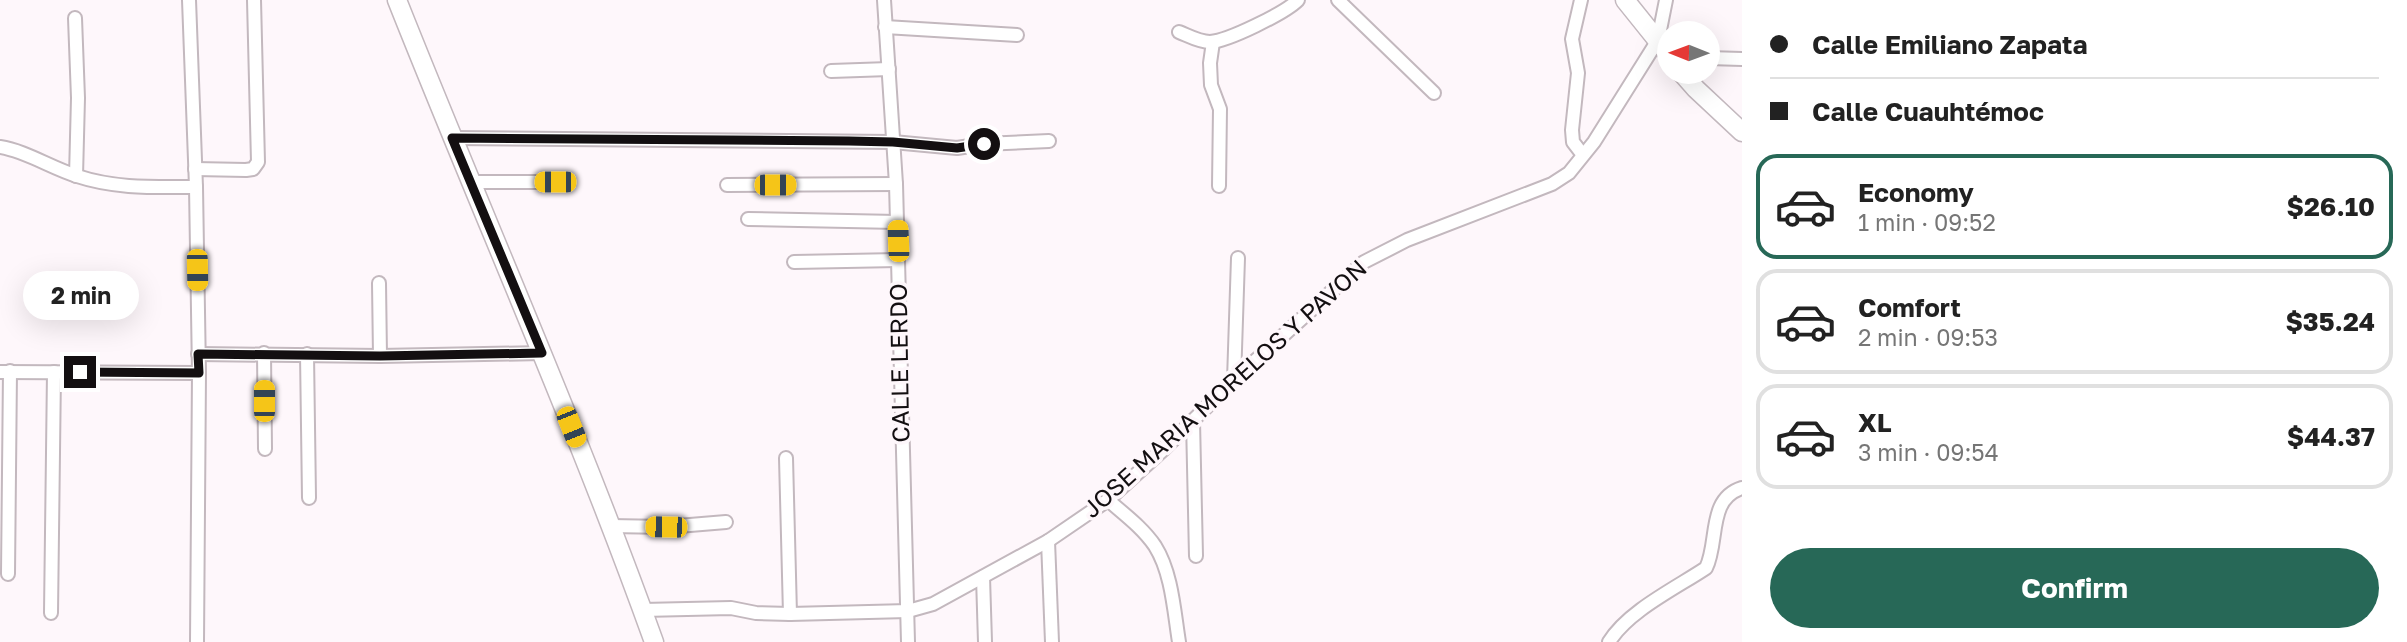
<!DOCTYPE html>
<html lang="en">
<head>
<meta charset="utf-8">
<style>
	:root { --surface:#fff; --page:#f2f2f2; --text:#222; --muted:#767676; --line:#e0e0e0; --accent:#276857 }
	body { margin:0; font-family:"Golos Text",sans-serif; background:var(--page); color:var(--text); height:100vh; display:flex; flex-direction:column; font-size:26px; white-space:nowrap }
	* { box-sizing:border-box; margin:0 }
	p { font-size:23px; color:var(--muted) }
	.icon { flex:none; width:38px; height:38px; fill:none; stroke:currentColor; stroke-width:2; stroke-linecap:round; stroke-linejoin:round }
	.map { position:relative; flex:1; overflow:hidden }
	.details { display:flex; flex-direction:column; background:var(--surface); width:665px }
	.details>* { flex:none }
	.top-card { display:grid; align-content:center; height:154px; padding:0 28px; background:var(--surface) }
	.needle { width:46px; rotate:271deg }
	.controls { position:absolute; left:1657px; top:21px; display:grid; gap:14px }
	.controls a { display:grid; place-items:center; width:63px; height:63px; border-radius:50%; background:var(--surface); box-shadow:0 7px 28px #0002; font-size:35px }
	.end { position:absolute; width:32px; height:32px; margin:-16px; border:9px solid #130f11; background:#fff; box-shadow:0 0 0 4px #fff }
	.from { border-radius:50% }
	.bubble { position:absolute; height:49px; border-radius:24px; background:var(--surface); box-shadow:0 7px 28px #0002; font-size:23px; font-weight:700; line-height:49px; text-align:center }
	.car { position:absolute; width:21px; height:42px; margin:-21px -10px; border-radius:9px; box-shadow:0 0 5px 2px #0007; background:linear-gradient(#f5c518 24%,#345 0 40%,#f5c518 0 76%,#345 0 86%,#f5c518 0) }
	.top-card b { display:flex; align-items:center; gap:24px; height:66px; font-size:26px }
	.top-card b+b { border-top:2px solid var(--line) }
	.top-card i { width:18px; height:18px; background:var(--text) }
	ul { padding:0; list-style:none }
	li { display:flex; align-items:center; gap:21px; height:105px; margin:0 14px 10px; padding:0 14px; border:4px solid var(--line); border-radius:21px }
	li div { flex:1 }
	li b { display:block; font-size:26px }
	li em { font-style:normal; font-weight:700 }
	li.current { border-color:var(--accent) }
	li>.icon { width:63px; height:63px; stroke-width:1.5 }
	.primary-button { display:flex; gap:14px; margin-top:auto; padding:14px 28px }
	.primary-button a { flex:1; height:80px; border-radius:42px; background:var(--accent); color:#fff; font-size:28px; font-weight:700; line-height:80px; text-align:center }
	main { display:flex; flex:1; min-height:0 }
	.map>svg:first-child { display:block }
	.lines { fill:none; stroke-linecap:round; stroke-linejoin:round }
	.street-casing { stroke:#c3b8be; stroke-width:16 }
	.secondary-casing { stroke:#c3b8be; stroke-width:21 }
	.street { stroke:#fff; stroke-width:12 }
	.secondary { stroke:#fff; stroke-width:18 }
	.route { stroke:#130f11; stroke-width:9 }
	.labels { text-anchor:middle; stroke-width:7; stroke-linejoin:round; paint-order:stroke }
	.street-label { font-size:24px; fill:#130f11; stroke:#fef7fb }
</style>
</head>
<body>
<main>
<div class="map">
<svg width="1742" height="642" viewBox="0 0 1742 642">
	<rect width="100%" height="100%" fill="#fef7fb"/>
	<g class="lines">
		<g class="street-casing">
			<g id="street">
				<path d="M189 0 196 187 199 373 197 642"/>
				<path d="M884 0 896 184 908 642"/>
				<path d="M1338 0 1434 93"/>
				<path d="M1581 0 1572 39 1578 73 1572 130 1573 142 1583 155"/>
				<path d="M75 18 78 98 76 176"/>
				<path d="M885 27 1017 35"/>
				<path d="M1179 32C1189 36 1199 42 1210 42 1228 41 1285 13 1298 0"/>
				<path d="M1213 42 1210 63 1211 85 1220 109 1219 186"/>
				<path d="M1708 58 1742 59"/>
				<path d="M831 71 889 69"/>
				<path d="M452 138 893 142 957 148 983 144 1049 141"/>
				<path d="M0 147C26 151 51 168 77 176 116 189 155 187 196 187"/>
				<path d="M195 169 246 170 253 169 258 162 254 0"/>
				<path d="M469 182H555"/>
				<path d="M727 185 896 184"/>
				<path d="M748 219 897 222"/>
				<path d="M794 262 898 260"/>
				<path d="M379 283 380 356"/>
				<path d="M264 353 265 449"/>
				<path d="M198 354 380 356 542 353"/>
				<path d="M307 354 309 498"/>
				<path d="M0 372 199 373"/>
				<path d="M1234 380 1238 258"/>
				<path d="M1193 421 1196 556"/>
				<path d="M786 458 790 614"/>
				<path d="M1108 500C1124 514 1143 528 1155 546 1172 573 1174 611 1179 642"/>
				<path d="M611 526 666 527 726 522"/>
				<path d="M1048 541 1052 642"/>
				<path d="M8 574 10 371"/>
				<path d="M983 577 985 642"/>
				<path d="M643 610 731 608 756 613 790 614 908 611 933 604 1048 541 1108 500 1164 449 1234 380 1364 262 1407 240 1552 184 1569 173 1594 142 1658 40 1666 0"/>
				<path d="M51 613 54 372"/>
				<path d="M1609 642C1628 611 1676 588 1706 568 1719 542 1707 499 1742 488"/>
			</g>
		</g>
		<g class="secondary-casing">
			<g id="secondary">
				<path d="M397 0C482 214 576 425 654 642"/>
				<path d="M1625 0 1670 56"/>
				<path d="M1681 72 1696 89 1742 132"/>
			</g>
		</g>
		<use href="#street" class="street"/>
		<use href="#secondary" class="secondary"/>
	</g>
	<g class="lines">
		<path class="route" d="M80 372 199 373 198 354 380 356 542 353 452 138 849 141 893 142 957 148 984 144"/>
	</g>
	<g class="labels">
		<g class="street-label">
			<text transform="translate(900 363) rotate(-91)" y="8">CALLE LERDO</text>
			<text transform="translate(1225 389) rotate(-42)" y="8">JOSE MARIA MORELOS Y PAVON</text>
		</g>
	</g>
</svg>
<div class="controls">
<a><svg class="needle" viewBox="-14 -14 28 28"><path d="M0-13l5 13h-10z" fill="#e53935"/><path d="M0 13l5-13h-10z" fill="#767676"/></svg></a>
</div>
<i class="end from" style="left:984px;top:144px"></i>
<i class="end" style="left:80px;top:372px"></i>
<div class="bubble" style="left:23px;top:271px;width:116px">2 min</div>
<i class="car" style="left:555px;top:182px;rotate:270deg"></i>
<i class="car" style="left:775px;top:185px;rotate:90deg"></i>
<i class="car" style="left:898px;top:241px;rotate:358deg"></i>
<i class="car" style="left:197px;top:270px;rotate:179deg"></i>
<i class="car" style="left:264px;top:401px;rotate:0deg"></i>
<i class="car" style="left:571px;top:427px;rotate:158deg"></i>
<i class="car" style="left:666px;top:527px;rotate:271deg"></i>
</div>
<section class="details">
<div class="top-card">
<b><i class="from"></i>Calle Emiliano Zapata</b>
<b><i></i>Calle Cuauhtémoc</b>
</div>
<ul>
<li class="current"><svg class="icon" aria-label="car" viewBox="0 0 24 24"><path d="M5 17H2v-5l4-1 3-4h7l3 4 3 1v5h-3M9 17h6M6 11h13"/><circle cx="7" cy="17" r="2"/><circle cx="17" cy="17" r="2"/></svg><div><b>Economy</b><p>1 min · 09:52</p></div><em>$26.10</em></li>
<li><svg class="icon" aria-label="car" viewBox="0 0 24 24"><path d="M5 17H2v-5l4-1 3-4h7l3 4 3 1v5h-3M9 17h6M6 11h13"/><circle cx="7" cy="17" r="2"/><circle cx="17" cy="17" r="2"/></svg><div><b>Comfort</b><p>2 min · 09:53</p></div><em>$35.24</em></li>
<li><svg class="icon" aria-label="car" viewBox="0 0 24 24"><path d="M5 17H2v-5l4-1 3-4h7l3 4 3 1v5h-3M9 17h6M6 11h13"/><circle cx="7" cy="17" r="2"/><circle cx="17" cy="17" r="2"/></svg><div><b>XL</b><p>3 min · 09:54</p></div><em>$44.37</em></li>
</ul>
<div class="primary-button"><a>Confirm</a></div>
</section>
</main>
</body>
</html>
